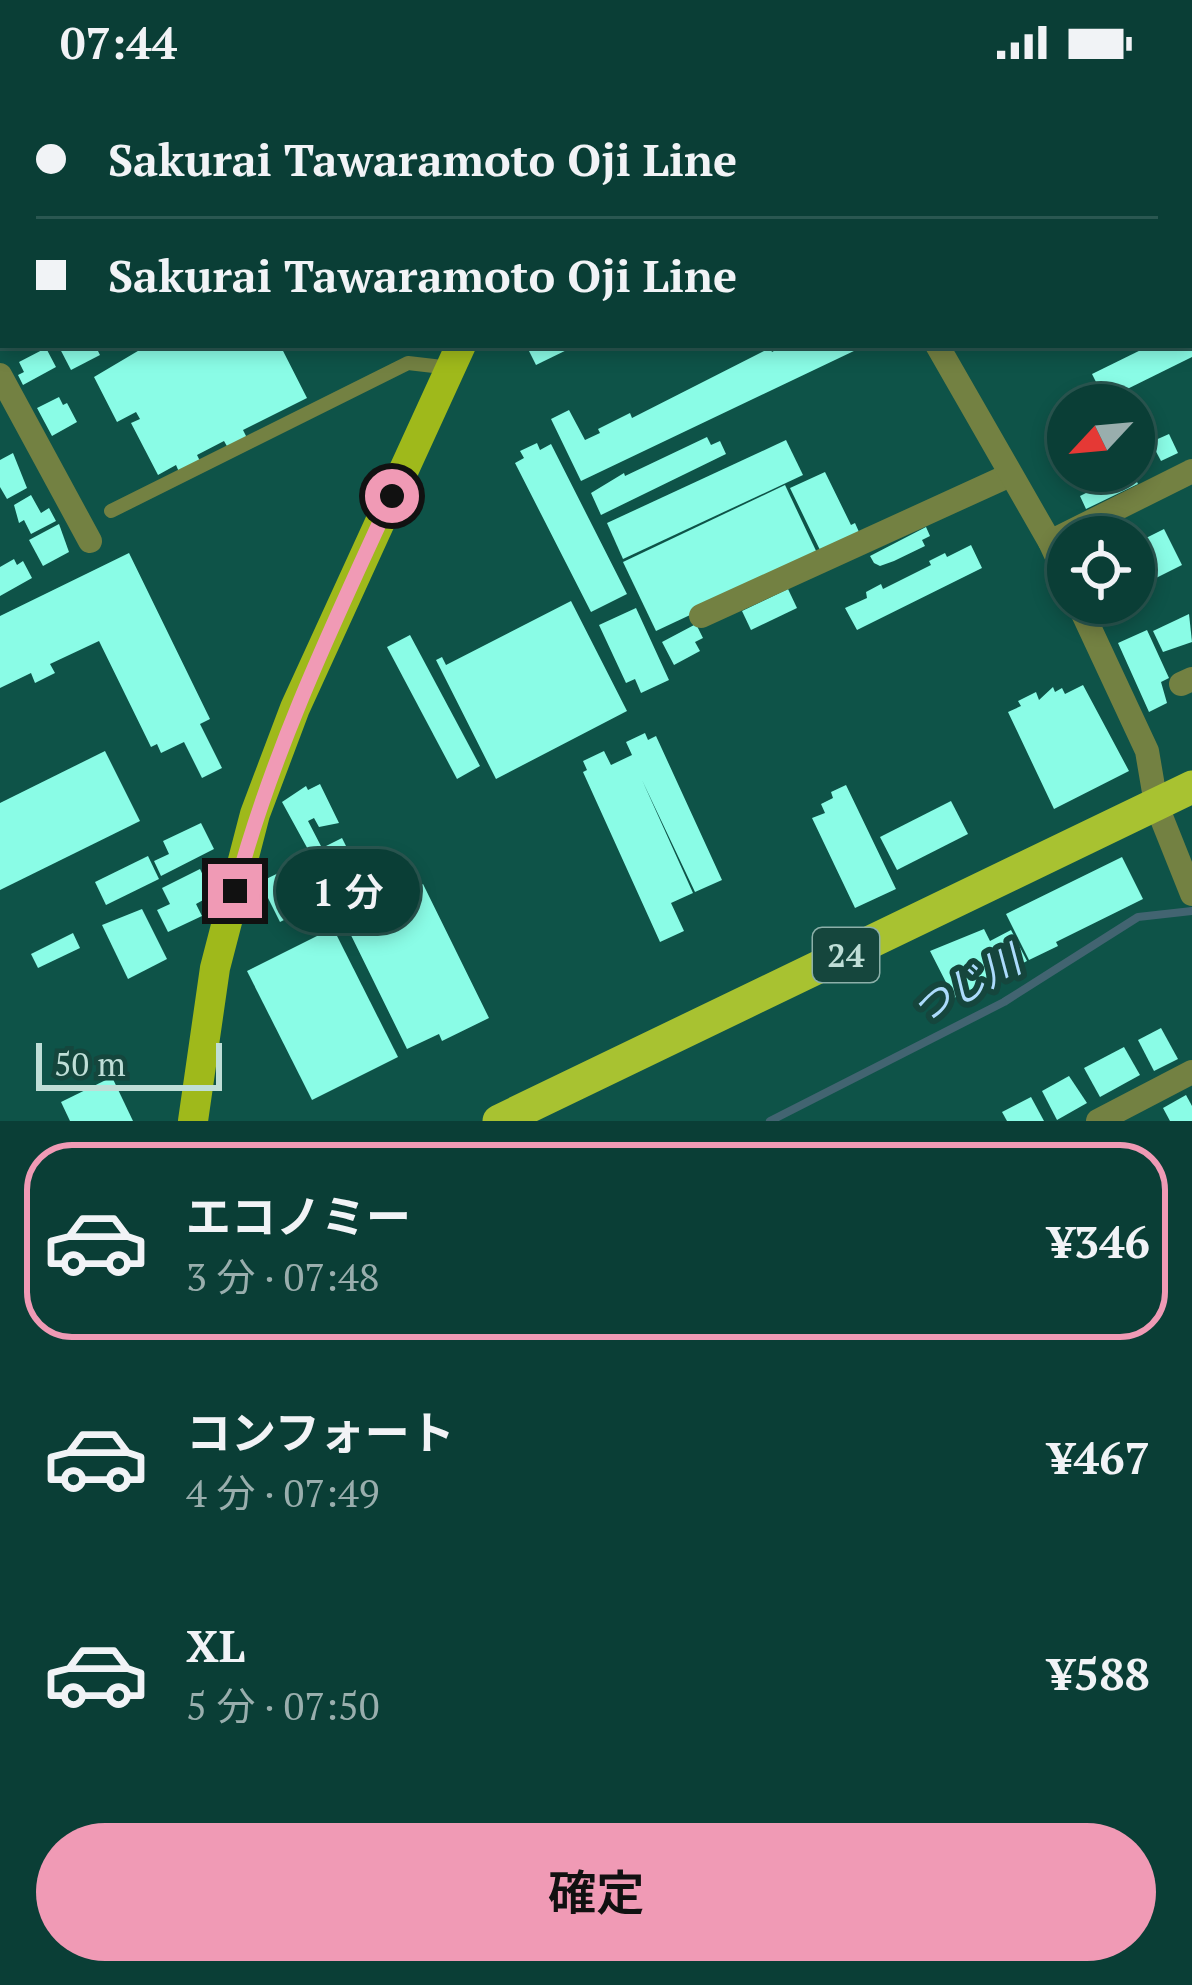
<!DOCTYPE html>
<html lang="ja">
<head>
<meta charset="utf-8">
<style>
	:root { --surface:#0a3e36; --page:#184942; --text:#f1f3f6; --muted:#99aead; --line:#2a5751; --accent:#f09ab5 }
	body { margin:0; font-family:"PT Serif","Noto Sans JP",serif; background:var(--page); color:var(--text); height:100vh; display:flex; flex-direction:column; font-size:45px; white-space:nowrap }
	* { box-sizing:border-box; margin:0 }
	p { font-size:39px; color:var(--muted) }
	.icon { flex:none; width:66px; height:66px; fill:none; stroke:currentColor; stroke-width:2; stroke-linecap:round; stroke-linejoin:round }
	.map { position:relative; height:1037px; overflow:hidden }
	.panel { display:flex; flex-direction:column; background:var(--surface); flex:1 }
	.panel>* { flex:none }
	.guide { position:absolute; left:0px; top:0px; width:1194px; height:264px; box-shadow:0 6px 18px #0003,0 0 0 3px var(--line); display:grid; align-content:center; height:264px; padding:0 36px; background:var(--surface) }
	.needle { width:78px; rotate:244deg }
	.fabs { position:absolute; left:1047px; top:300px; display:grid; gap:24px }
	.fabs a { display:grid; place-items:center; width:108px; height:108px; border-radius:50%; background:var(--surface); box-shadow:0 6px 18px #0003,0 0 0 3px var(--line); font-size:60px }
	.scale { position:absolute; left:36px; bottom:30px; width:186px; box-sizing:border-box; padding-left:12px; border:6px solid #bfded7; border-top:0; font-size:33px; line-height:42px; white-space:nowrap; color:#bfded7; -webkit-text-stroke:9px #15463d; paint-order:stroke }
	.end { position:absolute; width:54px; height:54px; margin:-27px; border:15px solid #f09ab5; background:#111; box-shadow:0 0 0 6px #111 }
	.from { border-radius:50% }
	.bubble { position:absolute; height:84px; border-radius:42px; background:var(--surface); box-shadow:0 6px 18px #0003,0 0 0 3px var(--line); font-size:39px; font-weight:600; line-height:84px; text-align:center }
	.guide b { display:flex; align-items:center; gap:42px; height:114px; font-size:45px }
	.guide b+b { border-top:3px solid var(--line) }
	.guide i { width:30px; height:30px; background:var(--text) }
	ul { padding:21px 0 0; list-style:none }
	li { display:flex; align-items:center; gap:36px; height:198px; margin:0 24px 18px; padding:0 12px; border:6px solid transparent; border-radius:48px }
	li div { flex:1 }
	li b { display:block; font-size:45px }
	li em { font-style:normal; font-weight:600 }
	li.current { border-color:var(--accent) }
	li>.icon { width:108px; height:108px; stroke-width:1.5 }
	.action { display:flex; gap:24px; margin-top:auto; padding:24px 36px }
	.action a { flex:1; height:138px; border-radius:72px; background:var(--accent); color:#111; font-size:48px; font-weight:600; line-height:138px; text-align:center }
	.status { display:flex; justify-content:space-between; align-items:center; height:84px; padding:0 60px; background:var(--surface); direction:ltr }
	.status svg { height:33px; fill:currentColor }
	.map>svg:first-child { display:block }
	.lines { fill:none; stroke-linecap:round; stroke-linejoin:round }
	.stream { stroke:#426471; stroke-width:8 }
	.river { stroke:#0d3045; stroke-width:45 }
	.building { fill:#8afce6 }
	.service { stroke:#738142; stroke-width:14 }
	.minor { stroke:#738142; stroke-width:24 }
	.tertiary { stroke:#738142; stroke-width:24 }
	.primary { stroke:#9fb91b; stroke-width:30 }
	.trunk { stroke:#a8c231; stroke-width:33 }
	.route { stroke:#f09ab5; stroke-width:15 }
	.labels { text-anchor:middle; stroke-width:12; stroke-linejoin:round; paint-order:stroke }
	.shield { fill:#15463d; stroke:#8cb0a9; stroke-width:3 }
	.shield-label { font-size:33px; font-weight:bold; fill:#bfded7 }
	.water-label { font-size:39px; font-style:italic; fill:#acdbfc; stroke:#15463d }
</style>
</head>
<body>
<div class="status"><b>07:44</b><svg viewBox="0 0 49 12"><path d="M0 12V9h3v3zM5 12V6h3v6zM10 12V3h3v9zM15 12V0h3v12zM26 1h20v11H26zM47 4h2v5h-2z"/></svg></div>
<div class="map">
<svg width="1192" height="1037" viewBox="0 0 1192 1037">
	<rect width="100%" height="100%" fill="#0e5348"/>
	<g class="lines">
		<path class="stream" d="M770 1037 1004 918 1138 833 1192 827"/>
		<g class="river">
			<path d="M45 3 51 0"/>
			<path d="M0 26 3 24"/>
		</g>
	</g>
	<g class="building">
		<path d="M58 261H95L100 271 71 286Z"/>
		<path d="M148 261H280L307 314 243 346 247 354 228 364 224 357 197 371 200 377 179 388 176 381 158 391 131 339 140 335 136 328 117 338 94 293Z"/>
		<path d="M526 261H577L536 281Z"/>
		<path d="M785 261H854L856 266 581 397 551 335 569 326 585 356 600 349 598 345 630 329 632 334 770 264 772 268Z"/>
		<path d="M1151 261H1192V273L1105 316 1092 290Z"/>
		<path d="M46 264 56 283 23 301 18 291 24 288 19 278Z"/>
		<path d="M59 313 63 321 67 319 77 338 52 352 37 324Z"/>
		<path d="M1169 350 1178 369 1161 377 1151 358Z"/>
		<path d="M707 353 711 361 720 357 726 370 601 431 591 409 624 389 625 392Z"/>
		<path d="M786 356 803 391 623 475 607 439Z"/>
		<path d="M537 359 540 366 551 360 627 510 591 528 515 379 524 374 520 367Z"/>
		<path d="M13 369 27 404 7 415 0 403V376Z"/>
		<path d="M1096 387H1132L1138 400 1086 425 1080 412 1088 408 1081 394Z"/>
		<path d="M825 388 851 441 855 439 859 448 820 466 790 404Z"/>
		<path d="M785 401 818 471 656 547 623 478Z"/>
		<path d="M31 411 41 429 49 424 56 437 31 450 24 436 19 439 14 421Z"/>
		<path d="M59 440 69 468 43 482 29 456Z"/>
		<path d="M926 443 930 452 922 456 925 462 894 477 880 482 874 479 870 472Z"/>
		<path d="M1164 445 1182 481 1134 505V471L1145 466 1140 457Z"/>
		<path d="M971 461 982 484 857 546 845 524 867 514 866 508 881 500 883 505 931 481 929 477 945 469 947 473Z"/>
		<path d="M129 469 210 635 200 640 222 684 202 694 184 658 161 669 157 660 151 663 99 557 50 580 55 589 35 599 31 589 0 604V532Z"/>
		<path d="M14 475 17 481 23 477 32 494 0 512V483Z"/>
		<path d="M788 505 797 524 751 546 742 527Z"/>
		<path d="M571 517 627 627 496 695 436 576 442 573 446 581Z"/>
		<path d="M636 524 669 596 641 609 635 595 626 599 599 541Z"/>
		<path d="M1189 530 1192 558 1163 568 1153 547Z"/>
		<path d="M696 540 703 554 695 558 700 567 674 581 662 558Z"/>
		<path d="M1147 546 1169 594 1161 598 1167 619 1149 628 1118 559Z"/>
		<path d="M410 551 480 682 457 695 387 563Z"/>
		<path d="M1083 601 1129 687 1054 725 1008 628 1021 622 1018 617 1036 608 1039 616 1053 603 1055 608 1062 604 1065 610Z"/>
		<path d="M645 649 648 656 656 652 722 796 695 808 642 696 693 809 671 819 684 847 660 858 583 688 587 686 583 677 604 667 611 681 632 671 626 658Z"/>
		<path d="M105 667 140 737 0 806V719Z"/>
		<path d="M320 700 339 739 319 743 314 734 308 737 322 764 342 754 353 776 322 791 282 718 306 702 308 706Z"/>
		<path d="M846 701 896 805 855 824 812 734 825 729 821 720 833 714 831 708Z"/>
		<path d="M951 717 968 750 897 786 880 753Z"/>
		<path d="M201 739 214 765 161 792 154 777 169 770 163 757Z"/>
		<path d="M148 772 159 795 106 821 95 798Z"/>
		<path d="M1122 773 1143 815 1056 858 1058 862 1029 876 1006 830Z"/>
		<path d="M297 780 316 820 280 838 260 798Z"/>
		<path d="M200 785 209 804 202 808 205 815 196 820 202 832 168 848 157 826 170 820 162 804Z"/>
		<path d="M423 800 489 934 442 957 439 950 407 965 345 839Z"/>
		<path d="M142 825 167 875 128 895 102 841Z"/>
		<path d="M333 844 398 973 312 1016 247 887Z"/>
		<path d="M984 845 990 857 1011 846 1027 877 954 914 930 867Z"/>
		<path d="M73 849 80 864 38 884 31 870Z"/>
		<path d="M1161 944 1178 975 1154 987 1138 956Z"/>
		<path d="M1124 963 1140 991 1100 1013 1084 984Z"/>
		<path d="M1069 992 1087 1019 1057 1036 1042 1007Z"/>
		<path d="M112 993 133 1037H70L61 1018Z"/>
		<path d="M1186 1011 1192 1022V1037H1170L1163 1024Z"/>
		<path d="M1031 1013 1044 1037H1007L1002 1028Z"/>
	</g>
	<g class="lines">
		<g class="service">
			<path d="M1191 90H1192"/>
			<path d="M111 427 408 279 451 284"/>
		</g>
		<g class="minor">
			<path d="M113 3 119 0"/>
			<path d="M0 58 3 57"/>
			<path d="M0 291 90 457"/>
			<path d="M1050 458 1192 387"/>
			<path d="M701 532 1010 391"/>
			<path d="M1181 600 1192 595"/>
			<path d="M1156 720 1192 810"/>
			<path d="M1098 1037 1192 988"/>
		</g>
		<g class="tertiary">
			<path d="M803 0 804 3"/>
			<path d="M937 261 1050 458 1068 497"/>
			<path d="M1078 519 1147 667 1156 720"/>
		</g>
		<g class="primary">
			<path d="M581 3 583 0"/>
			<path d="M193 1037 215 884 255 730 295 624 461 261"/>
		</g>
		<path class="trunk" d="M499 1037 1192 703"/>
	</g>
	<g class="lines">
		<path class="route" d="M235 807C272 668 332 542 392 412"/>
	</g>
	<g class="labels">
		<rect class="shield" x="813" y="844" width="66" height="54" rx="9"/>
		<g class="shield-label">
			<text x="846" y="883">24</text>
		</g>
		<g class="water-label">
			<text transform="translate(966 901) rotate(-29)" y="14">つじ川</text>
		</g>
	</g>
</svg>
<div class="fabs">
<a><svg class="needle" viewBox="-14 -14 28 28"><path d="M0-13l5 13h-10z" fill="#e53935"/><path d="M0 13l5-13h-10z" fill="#99aead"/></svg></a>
<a><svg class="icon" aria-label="locate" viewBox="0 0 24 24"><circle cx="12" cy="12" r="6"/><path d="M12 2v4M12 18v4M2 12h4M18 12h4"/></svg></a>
</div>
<div class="scale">50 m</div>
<i class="end from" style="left:392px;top:412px"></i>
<i class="end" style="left:235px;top:807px"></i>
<div class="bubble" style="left:276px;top:765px;width:144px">1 分</div>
<div class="guide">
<b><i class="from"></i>Sakurai Tawaramoto Oji Line</b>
<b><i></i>Sakurai Tawaramoto Oji Line</b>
</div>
</div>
<section class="panel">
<ul>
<li class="current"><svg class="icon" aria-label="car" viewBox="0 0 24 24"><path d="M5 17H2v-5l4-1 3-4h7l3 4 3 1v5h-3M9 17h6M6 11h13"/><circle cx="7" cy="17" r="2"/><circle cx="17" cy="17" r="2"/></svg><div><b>エコノミー</b><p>3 分 · 07:48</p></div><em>¥346</em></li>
<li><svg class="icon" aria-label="car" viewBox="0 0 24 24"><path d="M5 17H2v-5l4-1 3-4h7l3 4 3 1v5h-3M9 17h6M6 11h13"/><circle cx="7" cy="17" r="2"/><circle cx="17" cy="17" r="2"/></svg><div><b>コンフォート</b><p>4 分 · 07:49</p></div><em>¥467</em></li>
<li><svg class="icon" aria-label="car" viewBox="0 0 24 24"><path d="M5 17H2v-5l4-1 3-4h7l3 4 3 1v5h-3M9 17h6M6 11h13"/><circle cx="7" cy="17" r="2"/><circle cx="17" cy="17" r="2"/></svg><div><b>XL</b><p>5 分 · 07:50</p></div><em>¥588</em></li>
</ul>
<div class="action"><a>確定</a></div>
</section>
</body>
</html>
